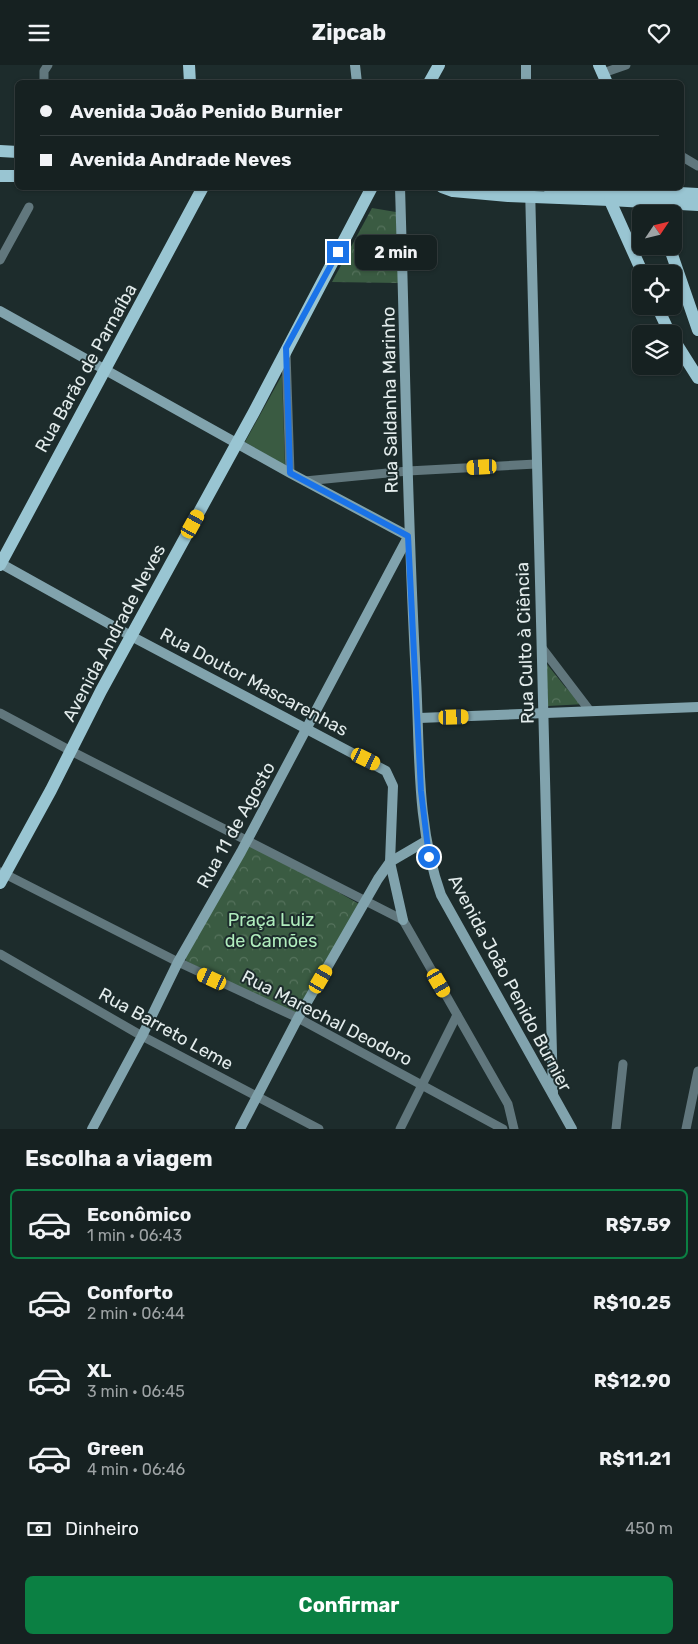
<!DOCTYPE html>
<html lang="pt">
<head>
<meta charset="utf-8">
<style>
	:root { --surface:#162121; --page:#1f292a; --text:#f1f3f6; --muted:#9ea3a5; --line:#353e3f; --accent:#0b8043 }
	body { margin:0; font-family:Rubik,sans-serif; background:var(--page); color:var(--text); height:100vh; display:flex; flex-direction:column; font-size:19px; white-space:nowrap }
	* { box-sizing:border-box; margin:0 }
	p { font-size:16px; color:var(--muted) }
	.icon { flex:none; width:28px; height:28px; fill:none; stroke:currentColor; stroke-width:2; stroke-linecap:round; stroke-linejoin:round }
	.map { position:relative; height:1064px; overflow:hidden }
	.details { display:flex; flex-direction:column; background:var(--surface); flex:1 }
	.details>* { flex:none }
	.banner { position:absolute; left:15px; top:15px; width:669px; height:110px; border-radius:8px; box-shadow:0 1px 4px #0004,0 0 0 1px var(--line); display:grid; align-content:center; height:110px; padding:0 25px; background:var(--surface) }
	.needle { width:32px; rotate:55deg }
	.fabs { position:absolute; left:632px; top:140px; display:grid; gap:10px }
	.fabs a { display:grid; place-items:center; width:50px; height:50px; border-radius:8px; background:var(--surface); box-shadow:0 1px 4px #0004,0 0 0 1px var(--line); font-size:25px }
	.end { position:absolute; width:22px; height:22px; margin:-11px; border:6px solid #1a73e8; background:#fff; box-shadow:0 0 0 2px #fff }
	.from { border-radius:50% }
	.bubble { position:absolute; height:35px; border-radius:8px; background:var(--surface); box-shadow:0 1px 4px #0004,0 0 0 1px var(--line); font-size:16px; font-weight:700; line-height:35px; text-align:center }
	.car { position:absolute; width:15px; height:30px; margin:-15px -8px; border-radius:6px; box-shadow:0 0 4px 1px #0007; background:linear-gradient(#f5c518 24%,#345 0 40%,#f5c518 0 76%,#345 0 86%,#f5c518 0) }
	.banner b { display:flex; align-items:center; gap:18px; height:48px; font-size:19px }
	.banner b+b { border-top:1px solid var(--line) }
	.banner i { width:12px; height:12px; background:var(--text) }
	ul { padding:0; list-style:none }
	li { display:flex; align-items:center; gap:15px; height:70px; margin:0 10px 8px; padding:0 15px; border:2px solid transparent; border-radius:8px }
	li div { flex:1 }
	li b { display:block; font-size:19px }
	li em { font-style:normal; font-weight:700 }
	li.selected { border-color:var(--accent) }
	li>.icon { width:45px; height:45px; stroke-width:1.5 }
	h2 { padding:0 25px; font-size:22px; line-height:60px }
	.pay { display:flex; align-items:center; gap:12px; height:55px; padding:0 25px; font-size:19px }
	.pay p { margin-inline-start:auto }
	.primary-button { display:flex; gap:10px; margin-top:auto; padding:10px 25px }
	.primary-button a { flex:1; height:58px; border-radius:8px; background:var(--accent); color:#fff; font-size:20px; font-weight:700; line-height:58px; text-align:center }
	header { display:flex; justify-content:space-between; align-items:center; height:65px; padding:0 25px; background:var(--surface); font-size:22px; font-weight:700 }
	.map>svg:first-child { display:block }
	.forest { fill:url(#forest-crowns) }
	.garden { fill:#3a5b42 }
	.lines { fill:none; stroke-linecap:round; stroke-linejoin:round }
	.street { stroke:#61777d; stroke-width:9 }
	.secondary { stroke:#81a3ad; stroke-width:10 }
	.primary { stroke:#99c5d2; stroke-width:12 }
	.primary-bridge { stroke:#99c5d2; stroke-width:12 }
	.route { stroke:#1a73e8; stroke-width:6 }
	.labels { text-anchor:middle; stroke-width:4; stroke-linejoin:round; paint-order:stroke }
	.street-label { font-size:18px; fill:#e3ecec; stroke:#1d2c2c }
	.park-label { font-size:18px; fill:#b0ecbd; stroke:#1d2c2c }
</style>
</head>
<body>
<header><svg class="icon" aria-label="menu" viewBox="0 0 24 24"><path d="M4 6h16M4 12h16M4 18h16"/></svg>Zipcab<svg class="icon" aria-label="heart" viewBox="0 0 24 24"><path d="M12 20l-8-8c-3-5 5-10 8-4 3-6 11-1 8 4z"/></svg></header>
<div class="map">
<svg width="698" height="1064" viewBox="0 0 698 1064">
	<defs>
		<pattern id="forest-crowns" width="20" height="18" patternUnits="userSpaceOnUse" patternTransform="scale(1.25)"><rect width="20" height="18" fill="#3a5b42"/><path d="M2 6a3 3 0 1 1 6 0M12 15a3 3 0 1 1 6 0" fill="none" stroke="#56735d"/></pattern>
	</defs>
	<rect width="100%" height="100%" fill="#1d2c2c"/>
	<g class="forest">
		<path d="M372 143 396 147 399 218 332 217Z"/>
		<path d="M546 598 566 623 585 639 548 641Z"/>
		<path d="M247 775 359 839 298 953 186 896 185 885Z"/>
	</g>
	<path class="garden" d="M282 310 285 401 245 377Z"/>
	<g class="lines">
		<g class="street">
			<path d="M603 8 626 0"/>
			<path d="M44 18V6L48 0"/>
			<path d="M681 91 698 101"/>
			<path d="M0 195 29 142"/>
			<path d="M286 288 290 408"/>
			<path d="M305 416 408 406 536 399"/>
			<path d="M542 583 590 646"/>
			<path d="M0 648 71 686 403 855 508 1039 514 1064"/>
			<path d="M1 807 178 897 298 953 503 1064"/>
			<path d="M0 889 142 971 319 1064"/>
			<path d="M400 1064 457 950"/>
			<path d="M616 1064 623 999"/>
			<path d="M686 1064 698 1006"/>
		</g>
		<g class="secondary">
			<path d="M355 0 357 18"/>
			<path d="M526 0V18"/>
			<path d="M400 122C405 286 407 450 416 613 420 686 416 761 441 830L572 1064"/>
			<path d="M530 122 553 1029"/>
			<path d="M0 246 290 408 408 471"/>
			<path d="M0 498 131 571 386 706 393 721 390 797 403 855"/>
			<path d="M419 653 698 642"/>
			<path d="M92 1064 142 971 178 897 241 787 408 472"/>
			<path d="M240 1064 298 953 378 814 390 797 426 776"/>
		</g>
		<g class="primary">
			<path d="M189 0 190 18"/>
			<path d="M599 0 607 18"/>
			<path d="M429 18 439 0"/>
			<path d="M0 86 18 87"/>
			<path d="M0 111H18"/>
			<path d="M442 122 453 126 508 131 610 135"/>
			<path d="M548 122 605 124"/>
			<path d="M607 129 643 209"/>
			<path d="M651 129 658 149"/>
			<path d="M669 181 698 265"/>
			<path d="M657 241 670 269"/>
			<path d="M674 275 698 313"/>
			<path d="M0 500 203 122"/>
			<path d="M0 818 51 725 101 626 254 347 372 122"/>
		</g>
		<g class="primary-bridge">
			<path d="M605 124 698 129"/>
			<path d="M610 135 698 140"/>
		</g>
	</g>
	<g class="lines">
		<path class="route" d="M338 187 286 283 290 408 408 471 421 726 429 792"/>
	</g>
	<g class="labels">
		<g class="street-label">
			<text transform="translate(86 303) rotate(-61)" y="6">Rua Barão de Parnaíba</text>
			<text transform="translate(390 335) rotate(-91)" y="6">Rua Saldanha Marinho</text>
			<text transform="translate(114 568) rotate(-62)" y="6">Avenida Andrade Neves</text>
			<text transform="translate(525 578) rotate(-92)" y="6">Rua Culto à Ciência</text>
			<text transform="translate(254 617) rotate(28)" y="6">Rua Doutor Mascarenhas</text>
			<text transform="translate(236 760) rotate(-61)" y="6">Rua 11 de Agosto</text>
			<text transform="translate(510 918) rotate(62)" y="6">Avenida João Penido Burnier</text>
			<text transform="translate(327 953) rotate(27)" y="6">Rua Marechal Deodoro</text>
			<text transform="translate(166 964) rotate(29)" y="6">Rua Barreto Leme</text>
		</g>
		<g class="park-label">
			<text x="271" y="861">Praça Luiz<tspan x="271" dy="21">de Camões</tspan></text>
		</g>
	</g>
</svg>
<div class="fabs">
<a><svg class="needle" viewBox="-14 -14 28 28"><path d="M0-13l5 13h-10z" fill="#e53935"/><path d="M0 13l5-13h-10z" fill="#9ea3a5"/></svg></a>
<a><svg class="icon" aria-label="locate" viewBox="0 0 24 24"><circle cx="12" cy="12" r="6"/><path d="M12 2v4M12 18v4M2 12h4M18 12h4"/></svg></a>
<a><svg class="icon" aria-label="layers" viewBox="0 0 24 24"><path d="M12 4l9 5-9 5-9-5zM3 14l9 5 9-5"/></svg></a>
</div>
<i class="end from" style="left:429px;top:792px"></i>
<i class="end" style="left:338px;top:187px"></i>
<div class="bubble" style="left:355px;top:170px;width:82px">2 min</div>
<i class="car" style="left:482px;top:402px;rotate:267deg"></i>
<i class="car" style="left:193px;top:459px;rotate:29deg"></i>
<i class="car" style="left:454px;top:652px;rotate:88deg"></i>
<i class="car" style="left:366px;top:694px;rotate:116deg"></i>
<i class="car" style="left:212px;top:914px;rotate:295deg"></i>
<i class="car" style="left:321px;top:914px;rotate:30deg"></i>
<i class="car" style="left:439px;top:918px;rotate:150deg"></i>
<div class="banner">
<b><i class="from"></i>Avenida João Penido Burnier</b>
<b><i></i>Avenida Andrade Neves</b>
</div>
</div>
<section class="details">
<h2>Escolha a viagem</h2>
<ul>
<li class="selected"><svg class="icon" aria-label="car" viewBox="0 0 24 24"><path d="M5 17H2v-5l4-1 3-4h7l3 4 3 1v5h-3M9 17h6M6 11h13"/><circle cx="7" cy="17" r="2"/><circle cx="17" cy="17" r="2"/></svg><div><b>Econômico</b><p>1 min · 06:43</p></div><em>R$7.59</em></li>
<li><svg class="icon" aria-label="car" viewBox="0 0 24 24"><path d="M5 17H2v-5l4-1 3-4h7l3 4 3 1v5h-3M9 17h6M6 11h13"/><circle cx="7" cy="17" r="2"/><circle cx="17" cy="17" r="2"/></svg><div><b>Conforto</b><p>2 min · 06:44</p></div><em>R$10.25</em></li>
<li><svg class="icon" aria-label="car" viewBox="0 0 24 24"><path d="M5 17H2v-5l4-1 3-4h7l3 4 3 1v5h-3M9 17h6M6 11h13"/><circle cx="7" cy="17" r="2"/><circle cx="17" cy="17" r="2"/></svg><div><b>XL</b><p>3 min · 06:45</p></div><em>R$12.90</em></li>
<li><svg class="icon" aria-label="car" viewBox="0 0 24 24"><path d="M5 17H2v-5l4-1 3-4h7l3 4 3 1v5h-3M9 17h6M6 11h13"/><circle cx="7" cy="17" r="2"/><circle cx="17" cy="17" r="2"/></svg><div><b>Green</b><p>4 min · 06:46</p></div><em>R$11.21</em></li>
</ul>
<div class="pay"><svg class="icon" aria-label="cash" viewBox="0 0 24 24"><path d="M3 7h18v10H3z"/><circle cx="12" cy="12" r="2"/></svg>Dinheiro<p>450 m</p></div>
<div class="primary-button"><a>Confirmar</a></div>
</section>
</body>
</html>
